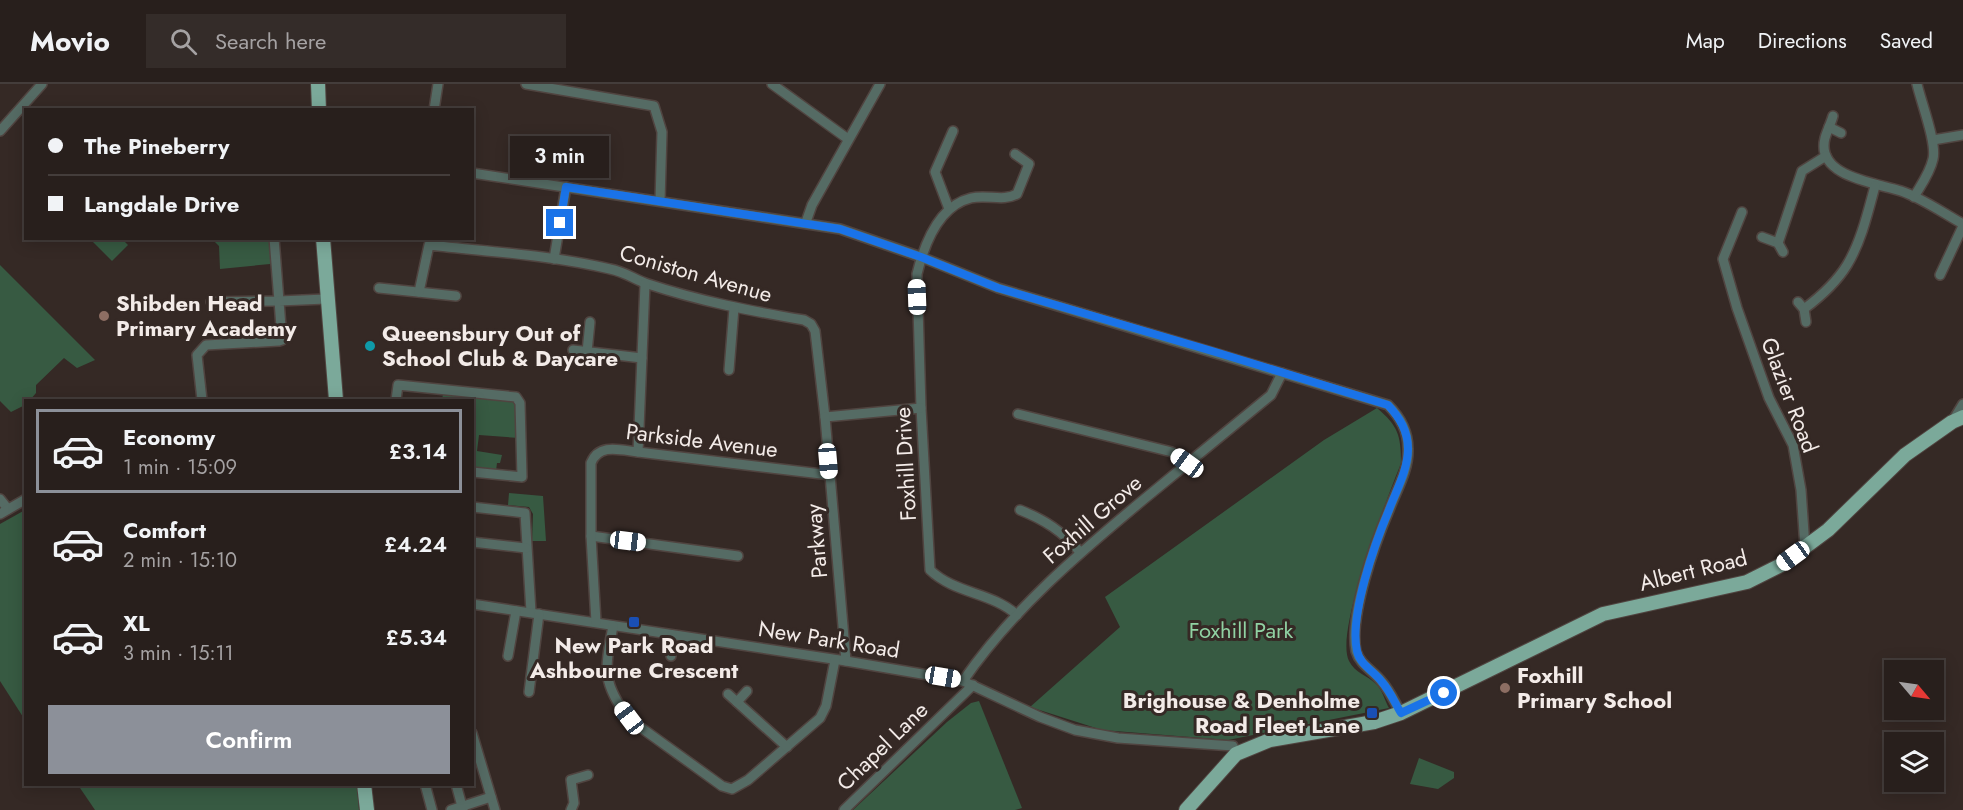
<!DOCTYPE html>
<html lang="en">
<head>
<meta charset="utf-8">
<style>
	:root { --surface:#281f1c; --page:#342c29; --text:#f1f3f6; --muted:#a5a2a3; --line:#443d3b; --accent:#8c9099 }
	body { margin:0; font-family:Jost,sans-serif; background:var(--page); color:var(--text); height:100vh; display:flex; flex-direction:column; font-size:22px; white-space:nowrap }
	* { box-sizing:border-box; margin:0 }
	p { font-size:20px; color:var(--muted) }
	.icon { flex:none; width:33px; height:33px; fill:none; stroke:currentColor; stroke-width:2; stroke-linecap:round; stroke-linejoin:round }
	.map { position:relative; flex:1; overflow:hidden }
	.details { position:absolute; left:24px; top:315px; width:450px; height:387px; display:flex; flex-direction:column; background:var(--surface); border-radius:0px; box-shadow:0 3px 15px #0003,0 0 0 2px var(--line) }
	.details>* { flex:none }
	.top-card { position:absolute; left:24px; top:24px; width:450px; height:132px; border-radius:0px; box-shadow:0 3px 15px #0003,0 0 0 2px var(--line); display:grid; align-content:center; height:132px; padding:0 24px; background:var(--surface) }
	.needle { width:39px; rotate:119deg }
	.fabs { position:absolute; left:1884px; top:576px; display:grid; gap:12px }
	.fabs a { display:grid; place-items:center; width:60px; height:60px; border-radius:0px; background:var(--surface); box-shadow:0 3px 15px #0003,0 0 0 2px var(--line); font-size:30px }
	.end { position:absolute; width:27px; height:27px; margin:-14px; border:8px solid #1a73e8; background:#fff; box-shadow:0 0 0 3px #fff }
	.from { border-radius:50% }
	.bubble { position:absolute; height:42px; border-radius:0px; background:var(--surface); box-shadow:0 3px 15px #0003,0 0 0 2px var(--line); font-size:20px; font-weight:600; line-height:42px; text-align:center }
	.car { position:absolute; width:18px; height:36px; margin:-18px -9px; border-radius:8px; box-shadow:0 0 4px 2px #0007; background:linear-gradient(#fff 24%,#345 0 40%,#fff 0 76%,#345 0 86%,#fff 0) }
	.top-card b { display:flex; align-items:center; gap:21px; height:57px; font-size:22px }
	.top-card b+b { border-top:2px solid var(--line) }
	.top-card i { width:15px; height:15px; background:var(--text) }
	ul { padding:10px 0 0; list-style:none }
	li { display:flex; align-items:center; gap:18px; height:84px; margin:0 12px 9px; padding:0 12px; border:3px solid transparent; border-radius:0px }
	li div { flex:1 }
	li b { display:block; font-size:22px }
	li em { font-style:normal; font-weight:600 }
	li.selected { border-color:var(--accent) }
	li>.icon { width:54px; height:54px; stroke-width:1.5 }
	.cta { display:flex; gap:12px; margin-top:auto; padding:12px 24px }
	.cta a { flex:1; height:69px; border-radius:0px; background:var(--accent); color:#fff; font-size:24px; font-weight:600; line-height:69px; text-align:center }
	header { display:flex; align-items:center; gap:36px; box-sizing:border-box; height:84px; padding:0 30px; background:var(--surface); border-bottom:2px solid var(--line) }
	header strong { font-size:28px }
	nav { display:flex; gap:33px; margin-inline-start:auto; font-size:21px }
	.search { width:420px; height:54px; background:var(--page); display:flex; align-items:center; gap:15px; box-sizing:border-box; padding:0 21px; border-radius:0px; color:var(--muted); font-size:22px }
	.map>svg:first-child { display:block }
	.green { fill:#375a42 }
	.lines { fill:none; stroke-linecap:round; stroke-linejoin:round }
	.street-casing { stroke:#504440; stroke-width:12 }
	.primary-casing { stroke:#504440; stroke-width:16 }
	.street { stroke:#556b64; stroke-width:9 }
	.primary { stroke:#7ba99a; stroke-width:14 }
	.route { stroke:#1a73e8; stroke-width:8 }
	.education-dot { fill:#8d6e63; stroke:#352925; stroke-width:2 }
	.culture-dot { fill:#0f9aa8; stroke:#352925; stroke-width:2 }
	.transit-dot { fill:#1a4fb4; stroke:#352925; stroke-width:2 }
	.labels { text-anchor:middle; stroke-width:6; stroke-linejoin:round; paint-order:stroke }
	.street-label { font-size:22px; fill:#f3ebe8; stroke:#352925 }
	.poi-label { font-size:22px; font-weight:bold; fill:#f3ebe8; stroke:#352925; text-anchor:start }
	.park-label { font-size:22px; fill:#90d2a3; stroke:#352925 }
</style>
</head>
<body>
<header>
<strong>Movio</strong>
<div class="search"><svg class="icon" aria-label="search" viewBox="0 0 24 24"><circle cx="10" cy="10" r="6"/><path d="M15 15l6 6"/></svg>Search here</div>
<nav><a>Map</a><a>Directions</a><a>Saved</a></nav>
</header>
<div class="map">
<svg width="1963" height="726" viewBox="0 0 1963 726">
	<rect width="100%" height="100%" fill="#352925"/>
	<g class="green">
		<path d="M90 155H122L128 161 112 177Z"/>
		<path d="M212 155H270L272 178 270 180 220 185 219 162Z"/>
		<path d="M0 181 95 276 77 284 64 274 36 301V309L30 316H26L25 321 11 328 0 317Z"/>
		<path d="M443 310 511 316C522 323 519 342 519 354L479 351 477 367 502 371 500 379H497L496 387 474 384 475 378H472V316H442Z"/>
		<path d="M1377 324C1398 342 1401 351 1401 379 1388 413 1334 548 1349 577 1355 589 1367 591 1376 600 1382 605 1385 617 1389 624L1228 656 1102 646 1030 623 1120 543 1105 513 1324 356Z"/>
		<path d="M509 409 543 412 546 457H532L533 430 529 423 508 421Z"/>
		<path d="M25 426V636L0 597V440Z"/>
		<path d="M979 617 1022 724 1015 726H853L947 638 971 619Z"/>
		<path d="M1419 674 1454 688V694L1438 705 1410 700Z"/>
		<path d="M78 701H357L359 726H95Z"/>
	</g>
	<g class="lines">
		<g class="street-casing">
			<g id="street">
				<path d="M526 0 654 22 662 48 660 117"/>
				<path d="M772 0 848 55"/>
				<path d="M434 26 438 0"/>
				<path d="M1833 32C1831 39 1827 47 1825 54 1815 93 1877 99 1901 107 1922 114 1943 129 1963 140"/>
				<path d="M1829 43 1841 49"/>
				<path d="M0 47 42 0"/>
				<path d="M1933 56 1963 51"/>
				<path d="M1015 70 1029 80 1017 110C1003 118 987 110 971 114 938 122 924 161 917 190L921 324 930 486C955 510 992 508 1017 531"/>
				<path d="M472 89 840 145 921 173 998 204 1388 321C1401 334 1408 347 1408 365 1409 386 1396 407 1389 426 1375 459 1349 532 1356 567 1360 581 1374 587 1382 598 1390 607 1395 619 1401 629"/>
				<path d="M1914 113C1921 101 1930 89 1933 75 1937 59 1921 18 1917 0"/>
				<path d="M949 125 935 88 953 47"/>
				<path d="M1742 128 1723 175 1737 224 1769 314 1793 361 1801 406 1805 463"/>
				<path d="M806 138 812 121 880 0"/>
				<path d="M1762 153 1778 159 1783 168"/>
				<path d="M1778 159 1802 87 1826 72"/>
				<path d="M554 175 566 103"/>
				<path d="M1940 191 1963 142"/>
				<path d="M379 204 456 212"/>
				<path d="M419 208 429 161C490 168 551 171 610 185 626 188 635 196 648 200 699 217 751 227 804 236L811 240 815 247 825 333 921 324"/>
				<path d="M211 218 279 217 274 154"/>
				<path d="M1798 218 1804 225 1806 238"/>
				<path d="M1804 225C1820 213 1836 199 1847 181 1861 158 1868 128 1875 102"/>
				<path d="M573 266 642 274"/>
				<path d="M587 268 590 238"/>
				<path d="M729 286 734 224"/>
				<path d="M202 316 197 271 206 261 279 257 282 256 279 217 326 215"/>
				<path d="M396 316 398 301 516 313 520 319 522 393 472 388"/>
				<path d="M1018 330 1172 368 1187 379"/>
				<path d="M825 333 846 577"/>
				<path d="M1952 338 1963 320"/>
				<path d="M638 368 645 200"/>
				<path d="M0 415 8 425"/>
				<path d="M472 423 525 429 531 528"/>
				<path d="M1020 426C1045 436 1062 447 1080 468"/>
				<path d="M0 430 26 415"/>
				<path d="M591 452 738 472"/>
				<path d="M472 458 526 464"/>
				<path d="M472 520 846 577 963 597 1040 633 1075 646 1118 654 1233 662 1236 670"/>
				<path d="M596 538 591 452V379C599 359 620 366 638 368L830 391"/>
				<path d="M613 542C605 585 601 598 629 635L722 702 732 705 748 696 820 634 826 622 835 576"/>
				<path d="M508 572 516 527"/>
				<path d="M671 572 672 551"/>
				<path d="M963 597C1012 526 1078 470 1143 416 1186 381 1228 346 1271 311L1282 289"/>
				<path d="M529 608 539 530"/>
				<path d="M728 610 787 663"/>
				<path d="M737 618 747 607"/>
				<path d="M472 649 495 726"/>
				<path d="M425 700 432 726"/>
				<path d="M456 700 463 726"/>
				<path d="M451 726 491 713"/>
				<path d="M571 726 574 719 571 696 588 691"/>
				<path d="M844 726 973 601"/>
			</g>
		</g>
		<g class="primary-casing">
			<g id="primary">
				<path d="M318 0 319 26"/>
				<path d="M323 154 336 316"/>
				<path d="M364 700 367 726"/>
				<path d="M1186 726 1236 670 1270 656 1374 638 1401 629 1603 530 1747 498 1781 481 1828 446 1905 371 1952 338 1963 333"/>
			</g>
		</g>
		<use href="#street" class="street"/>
		<use href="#primary" class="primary"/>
	</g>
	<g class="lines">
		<path class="route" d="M560 139 566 103 840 145 921 173 998 204 1212 267 1388 321C1400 334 1408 347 1408 365 1408 386 1396 407 1389 426 1375 459 1349 532 1357 567 1360 581 1374 587 1382 598 1390 607 1395 619 1401 629L1444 609"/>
	</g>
	<g class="education-dot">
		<circle cx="104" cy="232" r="6"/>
		<circle cx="1505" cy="604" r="6"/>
	</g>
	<circle class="culture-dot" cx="370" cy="262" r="6"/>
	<g class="transit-dot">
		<rect x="628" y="532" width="12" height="12" rx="3"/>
		<rect x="1366" y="623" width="12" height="12" rx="3"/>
	</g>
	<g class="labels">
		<g class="street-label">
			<text transform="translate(696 189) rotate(16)" y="8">Coniston Avenue</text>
			<text transform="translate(1790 311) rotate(69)" y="8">Glazier Road</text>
			<text transform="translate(702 356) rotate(7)" y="8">Parkside Avenue</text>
			<text transform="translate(905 380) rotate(-93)" y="8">Foxhill Drive</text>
			<text transform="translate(1092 435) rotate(-41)" y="8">Foxhill Grove</text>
			<text transform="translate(816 457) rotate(-95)" y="8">Parkway</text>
			<text transform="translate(1693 486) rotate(-14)" y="8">Albert Road</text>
			<text transform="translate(829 555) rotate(9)" y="8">New Park Road</text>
			<text transform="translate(882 662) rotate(-44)" y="8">Chapel Lane</text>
		</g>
		<g class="poi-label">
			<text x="116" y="227">Shibden Head<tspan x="116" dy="25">Primary Academy</tspan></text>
			<text x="382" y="257">Queensbury Out of<tspan x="382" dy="25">School Club &amp; Daycare</tspan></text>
			<text x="634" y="569" text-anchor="middle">New Park Road<tspan x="634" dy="25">Ashbourne Crescent</tspan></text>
			<text x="1517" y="599">Foxhill<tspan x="1517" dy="25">Primary School</tspan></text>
			<text x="1360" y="624" text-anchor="end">Brighouse &amp; Denholme<tspan x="1360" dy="25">Road Fleet Lane</tspan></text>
		</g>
		<g class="park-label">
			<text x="1241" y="554">Foxhill Park</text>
		</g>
	</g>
</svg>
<div class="fabs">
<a><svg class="needle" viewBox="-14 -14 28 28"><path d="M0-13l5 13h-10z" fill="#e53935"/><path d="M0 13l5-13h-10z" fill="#a5a2a3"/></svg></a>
<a><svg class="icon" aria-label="layers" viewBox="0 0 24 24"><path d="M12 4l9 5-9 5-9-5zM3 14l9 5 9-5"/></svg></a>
</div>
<i class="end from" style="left:1444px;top:609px"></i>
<i class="end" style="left:560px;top:139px"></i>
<div class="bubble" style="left:510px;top:52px;width:99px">3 min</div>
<i class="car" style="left:917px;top:213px;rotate:358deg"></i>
<i class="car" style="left:828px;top:377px;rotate:175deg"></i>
<i class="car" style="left:1187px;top:379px;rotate:306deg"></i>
<i class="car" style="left:628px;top:457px;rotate:97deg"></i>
<i class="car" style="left:1793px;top:472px;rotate:234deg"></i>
<i class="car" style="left:943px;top:593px;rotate:100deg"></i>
<i class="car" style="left:629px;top:634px;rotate:323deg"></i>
<div class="top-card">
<b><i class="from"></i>The Pineberry</b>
<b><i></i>Langdale Drive</b>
</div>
<section class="details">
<ul>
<li class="selected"><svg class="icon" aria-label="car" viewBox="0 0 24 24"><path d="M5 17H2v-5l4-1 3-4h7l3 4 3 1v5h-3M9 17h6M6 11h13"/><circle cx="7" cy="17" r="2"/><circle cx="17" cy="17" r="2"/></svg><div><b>Economy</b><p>1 min · 15:09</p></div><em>£3.14</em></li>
<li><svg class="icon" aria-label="car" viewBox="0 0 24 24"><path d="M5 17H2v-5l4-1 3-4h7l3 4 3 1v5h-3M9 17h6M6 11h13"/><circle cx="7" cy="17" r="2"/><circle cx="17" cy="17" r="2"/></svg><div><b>Comfort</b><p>2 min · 15:10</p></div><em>£4.24</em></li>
<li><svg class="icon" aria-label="car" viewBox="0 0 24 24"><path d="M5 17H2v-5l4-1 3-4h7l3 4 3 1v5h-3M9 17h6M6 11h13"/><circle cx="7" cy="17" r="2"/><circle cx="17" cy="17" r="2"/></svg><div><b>XL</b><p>3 min · 15:11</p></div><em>£5.34</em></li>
</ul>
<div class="cta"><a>Confirm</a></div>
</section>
</div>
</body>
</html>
